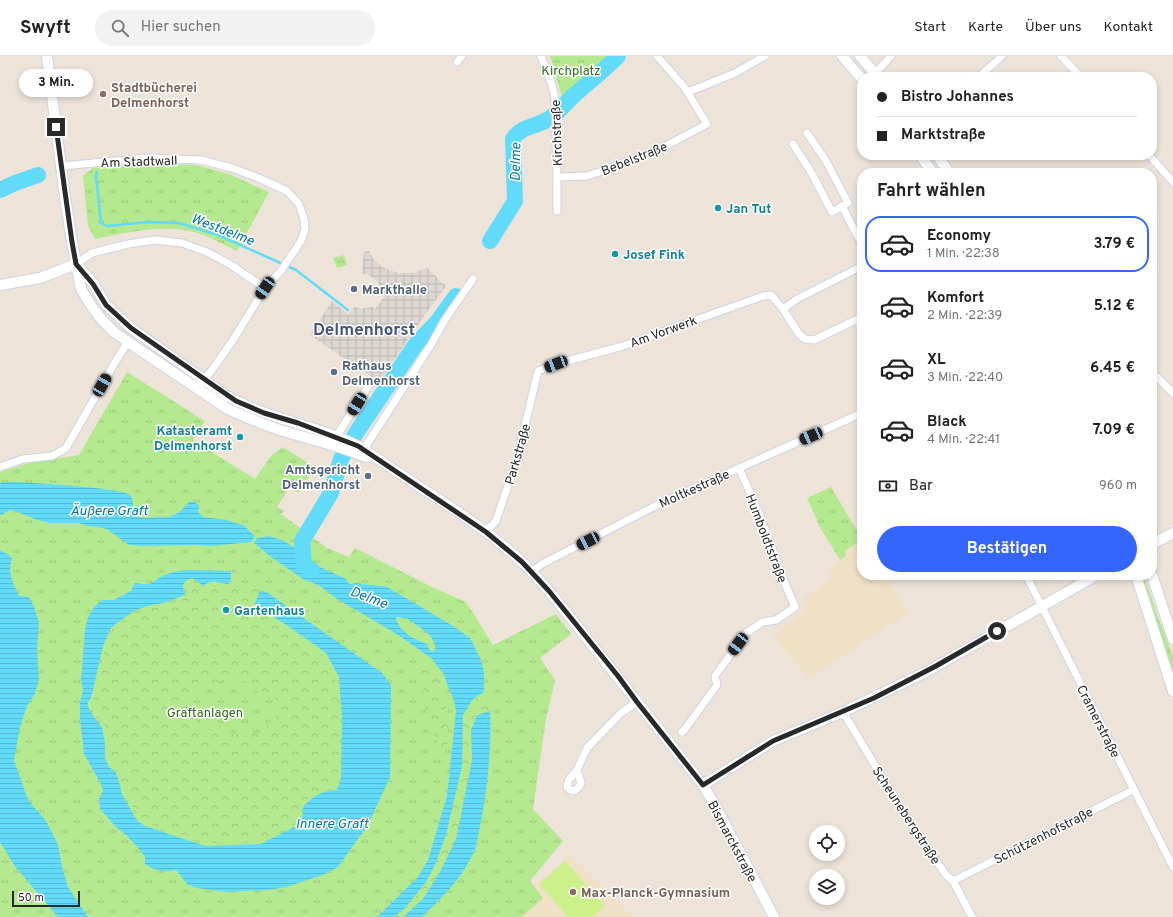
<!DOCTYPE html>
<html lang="de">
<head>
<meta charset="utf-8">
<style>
	:root { --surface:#fff; --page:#f2f2f2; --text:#222; --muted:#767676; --line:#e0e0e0; --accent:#3466ff }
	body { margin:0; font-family:Overpass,sans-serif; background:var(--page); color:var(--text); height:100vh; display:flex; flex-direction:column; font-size:15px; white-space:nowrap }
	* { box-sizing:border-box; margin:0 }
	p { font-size:13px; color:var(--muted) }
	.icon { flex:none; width:22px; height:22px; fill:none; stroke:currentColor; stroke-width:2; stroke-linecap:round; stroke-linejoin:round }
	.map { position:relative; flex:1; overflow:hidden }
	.panel { position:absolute; left:857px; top:112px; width:300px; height:412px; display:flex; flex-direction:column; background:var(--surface); border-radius:16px; box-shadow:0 2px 6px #0003 }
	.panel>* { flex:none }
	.guide { position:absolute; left:857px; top:16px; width:300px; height:88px; border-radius:16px; box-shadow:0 2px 6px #0003; display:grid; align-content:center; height:88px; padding:0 20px; background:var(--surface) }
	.fabs { position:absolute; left:809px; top:769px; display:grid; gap:8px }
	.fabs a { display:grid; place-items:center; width:36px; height:36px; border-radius:50%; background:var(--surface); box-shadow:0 2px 6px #0003; font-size:20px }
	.scale { position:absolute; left:12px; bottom:10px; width:68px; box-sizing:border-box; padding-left:4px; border:2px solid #292929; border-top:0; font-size:11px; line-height:14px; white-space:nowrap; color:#292929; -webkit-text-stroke:3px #fff; paint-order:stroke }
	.end { position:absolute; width:18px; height:18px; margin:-9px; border:5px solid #292929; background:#fff; box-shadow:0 0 0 2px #fff }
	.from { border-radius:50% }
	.bubble { position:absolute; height:28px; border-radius:14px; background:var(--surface); box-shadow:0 2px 6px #0003; font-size:13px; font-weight:700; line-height:28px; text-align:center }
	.car { position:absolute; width:12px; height:24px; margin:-12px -6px; border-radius:5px; box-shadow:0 0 3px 1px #0007; background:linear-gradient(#222 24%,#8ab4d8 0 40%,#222 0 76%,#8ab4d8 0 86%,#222 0) }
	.guide b { display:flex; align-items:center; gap:14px; height:38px; font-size:15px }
	.guide b+b { border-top:1px solid var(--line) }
	.guide i { width:10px; height:10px; background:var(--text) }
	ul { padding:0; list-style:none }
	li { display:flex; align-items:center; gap:12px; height:56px; margin:0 8px 6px; padding:0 12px; border:2px solid transparent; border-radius:16px }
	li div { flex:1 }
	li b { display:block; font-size:15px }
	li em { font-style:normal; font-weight:700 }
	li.active { border-color:var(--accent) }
	li>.icon { width:36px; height:36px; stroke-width:1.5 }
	h2 { padding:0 20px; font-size:18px; line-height:48px }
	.pay { display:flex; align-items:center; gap:10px; height:44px; padding:0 20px; font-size:15px }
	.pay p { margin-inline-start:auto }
	.action { display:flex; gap:8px; margin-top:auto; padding:8px 20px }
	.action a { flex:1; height:46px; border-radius:24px; background:var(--accent); color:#fff; font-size:16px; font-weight:700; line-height:46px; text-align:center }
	header { display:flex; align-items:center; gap:24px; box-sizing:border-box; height:56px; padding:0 20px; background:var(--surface); border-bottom:1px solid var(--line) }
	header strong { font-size:19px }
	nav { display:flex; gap:22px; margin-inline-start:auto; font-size:14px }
	.search { width:280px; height:36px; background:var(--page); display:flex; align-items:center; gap:10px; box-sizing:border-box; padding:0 14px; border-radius:22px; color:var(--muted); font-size:15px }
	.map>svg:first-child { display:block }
	.education { fill:#f0e0c6 }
	.grass { fill:url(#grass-tufts) }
	.forest { fill:url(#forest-crowns); fill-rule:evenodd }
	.pitch { fill:#ccf18a }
	.plaza { fill:url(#plaza-grid) }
	.water { fill:url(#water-rules); fill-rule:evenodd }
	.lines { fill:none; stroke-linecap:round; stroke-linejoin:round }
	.stream { stroke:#61dbf9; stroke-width:2.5 }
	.river { stroke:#61dbf9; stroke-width:16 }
	.street-casing { stroke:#ced3e4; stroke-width:9 }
	.secondary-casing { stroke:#ced3e4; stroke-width:12 }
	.street { stroke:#fff; stroke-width:7 }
	.secondary { stroke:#fff; stroke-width:10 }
	.route { stroke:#292929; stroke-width:5 }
	.education-dot { fill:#8d6e63; stroke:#fff; stroke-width:1.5 }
	.culture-dot { fill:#0f9aa8; stroke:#fff; stroke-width:1.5 }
	.service-dot { fill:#5c6f8a; stroke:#fff; stroke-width:1.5 }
	.labels { text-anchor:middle; stroke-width:3; stroke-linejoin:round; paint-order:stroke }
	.park-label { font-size:13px; fill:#2b6c13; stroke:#fff }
	.education-label { font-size:13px; font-weight:bold; fill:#785e54; stroke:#fff; text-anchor:start }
	.street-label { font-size:13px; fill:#292929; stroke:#fff }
	.culture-label { font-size:13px; font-weight:bold; fill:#0d838f; stroke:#fff; text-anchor:start }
	.service-label { font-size:13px; font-weight:bold; fill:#4e5e75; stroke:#fff; text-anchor:start }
	.water-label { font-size:14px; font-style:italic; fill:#0177a5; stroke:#fff }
	.district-label { font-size:17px; font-weight:bold; fill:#45537d; stroke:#fff }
</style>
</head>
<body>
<header>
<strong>Swyft</strong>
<div class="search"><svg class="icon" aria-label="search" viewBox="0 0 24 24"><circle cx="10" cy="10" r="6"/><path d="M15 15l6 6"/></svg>Hier suchen</div>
<nav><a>Start</a><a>Karte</a><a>Über uns</a><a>Kontakt</a></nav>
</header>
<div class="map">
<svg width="1173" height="861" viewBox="0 0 1173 861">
	<defs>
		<pattern id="grass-tufts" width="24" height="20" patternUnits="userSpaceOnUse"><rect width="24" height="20" fill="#b4e990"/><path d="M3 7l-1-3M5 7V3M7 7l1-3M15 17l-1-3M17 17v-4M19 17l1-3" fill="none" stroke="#9bc87c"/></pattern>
		<pattern id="forest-crowns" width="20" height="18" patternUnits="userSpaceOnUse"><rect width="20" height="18" fill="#b4e990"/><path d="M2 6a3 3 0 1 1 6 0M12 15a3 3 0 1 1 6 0" fill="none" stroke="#9bc87c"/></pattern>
		<pattern id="plaza-grid" width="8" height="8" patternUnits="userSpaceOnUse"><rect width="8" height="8" fill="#dcd7d0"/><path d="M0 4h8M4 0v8" fill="none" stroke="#bdb9b3"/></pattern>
		<pattern id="water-rules" width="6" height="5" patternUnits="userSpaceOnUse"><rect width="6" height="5" fill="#61dbf9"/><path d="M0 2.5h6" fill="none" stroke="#54bcd5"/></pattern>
	</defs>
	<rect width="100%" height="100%" fill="#ede3d9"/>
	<g class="education">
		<path d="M831 431 862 483V519H884L908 557 809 622 773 580 803 556 806 548 803 543 833 521 827 512 840 504 821 473 807 442Z"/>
		<path d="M570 799 633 861H522L543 842 534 830Z"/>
	</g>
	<g class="grass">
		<path d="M550 0H607L562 41Z"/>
		<path d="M159 108 196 109 229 118 269 136 237 195C226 190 215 184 204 179 169 166 130 176 95 183L88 170 83 120 93 112Z"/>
		<path d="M344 199 347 209 337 212 333 202Z"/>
		<path d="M127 316 205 365 193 384 255 423 271 400 283 391 314 411 299 437 289 432 277 451 284 455 281 458 327 492 349 501 355 492 432 531 466 546 493 589 556 558 571 578 540 602 555 624 546 663 533 753 563 785 530 825 543 842 522 861H0V416L29 407 79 399Z"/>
		<path d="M831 431 862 483 845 495 846 500 840 504 821 473 807 442Z"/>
		<path d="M1144 519 1158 561 1173 600V616L1141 520Z"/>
	</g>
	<g class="forest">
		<path d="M190 526H193L202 533C216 524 215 530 229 531L234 528 258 533 252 547 254 552 284 570 324 599 336 621 339 662V723L335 732C319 732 312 738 301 749L299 766 261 785 206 787 146 767 141 764 138 759 125 737 121 721 117 714 111 709 108 701V686L105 670 99 665 91 650 96 634 105 591 114 574 136 558 148 553 164 550 189 541 186 531ZM221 545 234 548 230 564 218 561ZM227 622 244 625 259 637 275 643 276 659 261 677 225 679 201 671 191 656 192 640 205 630Z"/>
		<path d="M422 610 430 611 446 648 448 681 443 709 437 685 425 650 423 640 425 625 417 614Z"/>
		<path d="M485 637 490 654 476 658 471 674 472 704 456 783 441 814 423 843 403 861H395L406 852 427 827 435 809 446 779 462 711 463 659 474 643Z"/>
	</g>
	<path class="pitch" d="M565 805 605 850 592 861H568L539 828Z"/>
	<path class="plaza" d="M369 195 374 204 382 211 398 217H413L427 212 446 230 426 257 379 326 310 279 332 245 349 259 354 251 361 253 372 251 375 253 384 241 380 237V230L375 223 367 218H362L364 196Z"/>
	<g class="water">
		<path d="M6 426H17C33 427 122 432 130 439 134 442 133 451 133 456L141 462 169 461 180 456 189 446 192 445 199 449 198 456 203 461 226 464 243 469 255 480 251 486 212 490 194 489 142 490 129 489 107 473 97 471 87 470 79 467H51L37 464 13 454 8 455 0 460V427Z"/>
		<path d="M269 480 284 485 309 501 311 505 322 512 346 523 349 528H352L356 527C366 529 377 529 387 531L453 570 470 582 480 602 484 615V636L473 643 463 659 462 710 446 779 435 809 426 826 405 852 394 861H377L418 821 428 804 447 740 456 655 454 645 443 617 431 602 395 577 337 543 320 530 303 523 271 501 254 487 257 482ZM398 561 406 563 407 562C417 571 437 578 435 594L432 596 429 593 427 588C415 584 399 576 396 562Z"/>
		<path d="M0 494 9 499 12 503C7 518 13 526 19 540L29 541 34 551 39 566 37 594 39 623 35 638 27 650 20 671 14 704 28 744 46 765 58 789 62 810 68 831 88 861H58L14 809 0 786Z"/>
		<path d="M194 514 231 515V526L228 528C216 527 214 522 203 530L194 523C189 522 184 525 183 530L185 539 164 547 147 550 134 555 117 567 111 572 103 590 93 634 91 642 88 646V651L93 660 102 671 105 687V702L109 711 115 716 118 722 122 738 135 761 139 766 145 770 205 790 261 788 302 767 303 751C314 739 321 735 337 734L341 723 342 662 339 621 326 597 285 568 256 550 255 547 260 535H263L268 537 382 617 391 629 390 721 368 769 338 811 323 819 286 831 268 834 227 836 197 832 187 828 176 814C164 816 155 815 145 808V801L140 794 129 782 116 771 100 753 99 743 103 735 101 728 84 698 80 662V646L83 635 81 624 83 600 85 574 88 561 95 550 103 544H114L131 535 135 527C156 531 150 525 165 519 174 515 185 514 194 514Z"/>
		<path d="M490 655C492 689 487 737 480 771 478 780 477 791 472 800 459 826 442 841 422 861H403L423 843 441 814 456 783 472 704 471 674 477 659Z"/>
	</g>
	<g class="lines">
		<path class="stream" d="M97 116 96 120 101 167 107 170 148 166 179 167 218 179 296 214 348 254"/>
		<g class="river">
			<path d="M0 134 15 127 38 119"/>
			<path d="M490 185 515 145 513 83C522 69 538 71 550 62 558 57 565 48 572 41 588 27 603 15 618 0"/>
			<path d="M312 514 304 509 302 485 331 437 341 403 358 374 416 288 438 265 456 240"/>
		</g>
		<g class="street-casing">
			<g id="street">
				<path d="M541 0 552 29 555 42 557 121V155"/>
				<path d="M1061 0 1081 21"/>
				<path d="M457 6 462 0"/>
				<path d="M872 21 891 0"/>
				<path d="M979 21 1002 0"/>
				<path d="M688 36 735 17 765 0"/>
				<path d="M793 88 811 116 832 156 848 147 826 105 807 77"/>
				<path d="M1149 99 1173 126"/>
				<path d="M61 110 148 102 201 104 232 112 261 123 287 135 299 148 304 163 305 173 301 185 281 215 265 232 233 284 212 314 201 327"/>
				<path d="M557 121 587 120 602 115 662 92 707 68 685 32 657 0"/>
				<path d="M842 150 862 189"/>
				<path d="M76 208 92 197 128 188 155 184 182 187 207 196 231 209 265 232"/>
				<path d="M783 253 797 243 862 210"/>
				<path d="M444 265 473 223"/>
				<path d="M1154 318 1173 337"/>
				<path d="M334 384 371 326"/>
				<path d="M364 393 432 287 443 267"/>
				<path d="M0 411 23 403 52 400 66 392 117 303 128 286"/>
				<path d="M485 476 496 465 517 403 538 315 556 308 623 290 763 240 771 239 783 253 799 278 805 283 814 284 862 261"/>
				<path d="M531 516 542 508 657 449 862 357"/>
				<path d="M1026 519 1173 811"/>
				<path d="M843 656 903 756 946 819 953 825 972 861"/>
				<path d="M682 676 685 673 717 629 715 620 746 577 763 566 776 564 795 551 786 530 759 457 739 412"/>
				<path d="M577 714 581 727 579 731 574 735 570 734 567 731 568 725 577 714 587 692 621 657 637 646"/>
				<path d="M953 825 1133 734"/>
			</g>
		</g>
		<g class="secondary-casing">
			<g id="secondary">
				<path d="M47 0 64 134 72 186 81 233 92 251 102 264 114 276 128 286 228 353C245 361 262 368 280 374 309 383 338 389 366 401"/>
				<path d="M842 0 862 23"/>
				<path d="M860 0 878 21"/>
				<path d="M920 99 933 117"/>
				<path d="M937 99 949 117"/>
				<path d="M76 208 93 227 106 249 131 272 224 338C267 364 319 369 364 393 416 431 475 462 522 506 538 521 552 539 566 556L703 729 716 751 774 861"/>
				<path d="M0 229 40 222 76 208"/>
				<path d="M1152 488 1173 477"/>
				<path d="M1136 519 1173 635"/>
				<path d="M1152 519 1173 583"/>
				<path d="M703 729 773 685 843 656 926 616 1097 519"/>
			</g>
		</g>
		<use href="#street" class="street"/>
		<use href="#secondary" class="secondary"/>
	</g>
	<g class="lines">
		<path class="route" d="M56 71 72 186 76 208 93 228 106 249 131 272 236 345 264 357 298 367 358 390 486 476 522 506 549 535 618 620 637 646 703 729 773 685 874 642 936 610 997 575"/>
	</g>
	<g class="education-dot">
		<circle cx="103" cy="38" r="4"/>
		<circle cx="573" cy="836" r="4"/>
	</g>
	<g class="culture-dot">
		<circle cx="718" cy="152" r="4"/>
		<circle cx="615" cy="198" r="4"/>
		<circle cx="240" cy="381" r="4"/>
		<circle cx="226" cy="554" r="4"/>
	</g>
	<g class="service-dot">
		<circle cx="354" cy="233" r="4"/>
		<circle cx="334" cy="316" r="4"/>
		<circle cx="368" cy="420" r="4"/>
	</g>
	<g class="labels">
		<g class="park-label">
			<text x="571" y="19">Kirchplatz</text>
			<text x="205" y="661">Graftanlagen</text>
		</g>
		<g class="education-label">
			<text x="111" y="36">Stadtbücherei<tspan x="111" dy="15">Delmenhorst</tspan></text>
			<text x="581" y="841">Max-Planck-Gymnasium</text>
		</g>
		<g class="street-label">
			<text transform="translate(556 77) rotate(-92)" y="5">Kirchstraße</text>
			<text transform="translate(634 102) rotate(-22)" y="5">Bebelstraße</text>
			<text transform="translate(139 105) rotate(-2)" y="5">Am Stadtwall</text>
			<text transform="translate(663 275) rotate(-20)" y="5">Am Vorwerk</text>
			<text transform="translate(517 398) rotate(-74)" y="5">Parkstraße</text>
			<text transform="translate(694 432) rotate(-24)" y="5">Moltkestraße</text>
			<text transform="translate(767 482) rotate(69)" y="5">Humboldtstraße</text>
			<text transform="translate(1099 665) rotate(63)" y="5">Cramerstraße</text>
			<text transform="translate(907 759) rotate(57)" y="5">Scheunebergstraße</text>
			<text transform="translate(1043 779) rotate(-27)" y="5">Schützenhofstraße</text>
			<text transform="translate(733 785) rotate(62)" y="5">Bismarckstraße</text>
		</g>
		<g class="culture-label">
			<text x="726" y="157">Jan Tut</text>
			<text x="623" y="203">Josef Fink</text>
			<text x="232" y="379" text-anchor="end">Katasteramt<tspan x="232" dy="15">Delmenhorst</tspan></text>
			<text x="234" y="559">Gartenhaus</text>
		</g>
		<g class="service-label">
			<text x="362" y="238">Markthalle</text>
			<text x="342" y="314">Rathaus<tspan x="342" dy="15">Delmenhorst</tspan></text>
			<text x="360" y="418" text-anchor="end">Amtsgericht<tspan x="360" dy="15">Delmenhorst</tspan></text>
		</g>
		<g class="water-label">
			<text transform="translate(515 106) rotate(-89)" y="5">Delme</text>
			<text transform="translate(223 173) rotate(21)" y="5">Westdelme</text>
			<text x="109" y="459">Äußere Graft</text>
			<text transform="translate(369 541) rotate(21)" y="5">Delme</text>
			<text x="332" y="772">Innere Graft</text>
		</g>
		<g class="district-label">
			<text x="364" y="279">Delmenhorst</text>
		</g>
	</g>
</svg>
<div class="fabs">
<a><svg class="icon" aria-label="locate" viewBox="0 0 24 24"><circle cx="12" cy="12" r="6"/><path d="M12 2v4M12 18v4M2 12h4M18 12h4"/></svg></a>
<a><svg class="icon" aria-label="layers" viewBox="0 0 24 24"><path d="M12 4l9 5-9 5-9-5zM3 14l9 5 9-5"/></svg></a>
</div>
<div class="scale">50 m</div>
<i class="end from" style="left:997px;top:575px"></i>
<i class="end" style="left:56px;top:71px"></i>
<div class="bubble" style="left:19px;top:13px;width:74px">3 Min.</div>
<i class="car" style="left:265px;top:232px;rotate:214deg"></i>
<i class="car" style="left:556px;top:308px;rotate:249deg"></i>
<i class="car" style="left:102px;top:329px;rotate:30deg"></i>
<i class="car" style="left:357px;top:348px;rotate:212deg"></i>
<i class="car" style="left:811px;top:380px;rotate:246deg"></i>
<i class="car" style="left:588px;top:485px;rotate:243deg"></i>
<i class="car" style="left:738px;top:588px;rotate:217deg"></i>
<div class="guide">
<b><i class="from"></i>Bistro Johannes</b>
<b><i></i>Marktstraße</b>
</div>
<section class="panel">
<h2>Fahrt wählen</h2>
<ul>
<li class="active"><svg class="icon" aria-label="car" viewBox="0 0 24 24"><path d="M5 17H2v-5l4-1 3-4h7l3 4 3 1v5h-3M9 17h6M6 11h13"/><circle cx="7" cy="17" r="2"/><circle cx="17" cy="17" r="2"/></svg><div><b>Economy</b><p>1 Min. · 22:38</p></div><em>3.79 €</em></li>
<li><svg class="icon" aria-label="car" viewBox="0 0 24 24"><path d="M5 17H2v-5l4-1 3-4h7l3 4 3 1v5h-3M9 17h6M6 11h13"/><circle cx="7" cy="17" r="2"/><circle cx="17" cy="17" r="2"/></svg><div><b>Komfort</b><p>2 Min. · 22:39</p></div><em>5.12 €</em></li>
<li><svg class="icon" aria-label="car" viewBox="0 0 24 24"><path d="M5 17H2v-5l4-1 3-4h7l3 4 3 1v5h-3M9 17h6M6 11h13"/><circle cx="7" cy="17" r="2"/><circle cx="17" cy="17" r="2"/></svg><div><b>XL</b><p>3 Min. · 22:40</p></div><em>6.45 €</em></li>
<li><svg class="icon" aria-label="car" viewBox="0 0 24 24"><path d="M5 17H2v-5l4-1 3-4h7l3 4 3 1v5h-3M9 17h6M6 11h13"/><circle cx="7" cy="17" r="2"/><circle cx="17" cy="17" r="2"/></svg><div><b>Black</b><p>4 Min. · 22:41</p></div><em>7.09 €</em></li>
</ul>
<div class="pay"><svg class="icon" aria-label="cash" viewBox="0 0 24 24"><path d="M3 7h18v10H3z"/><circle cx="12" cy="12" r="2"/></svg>Bar<p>960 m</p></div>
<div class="action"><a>Bestätigen</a></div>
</section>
</div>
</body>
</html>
